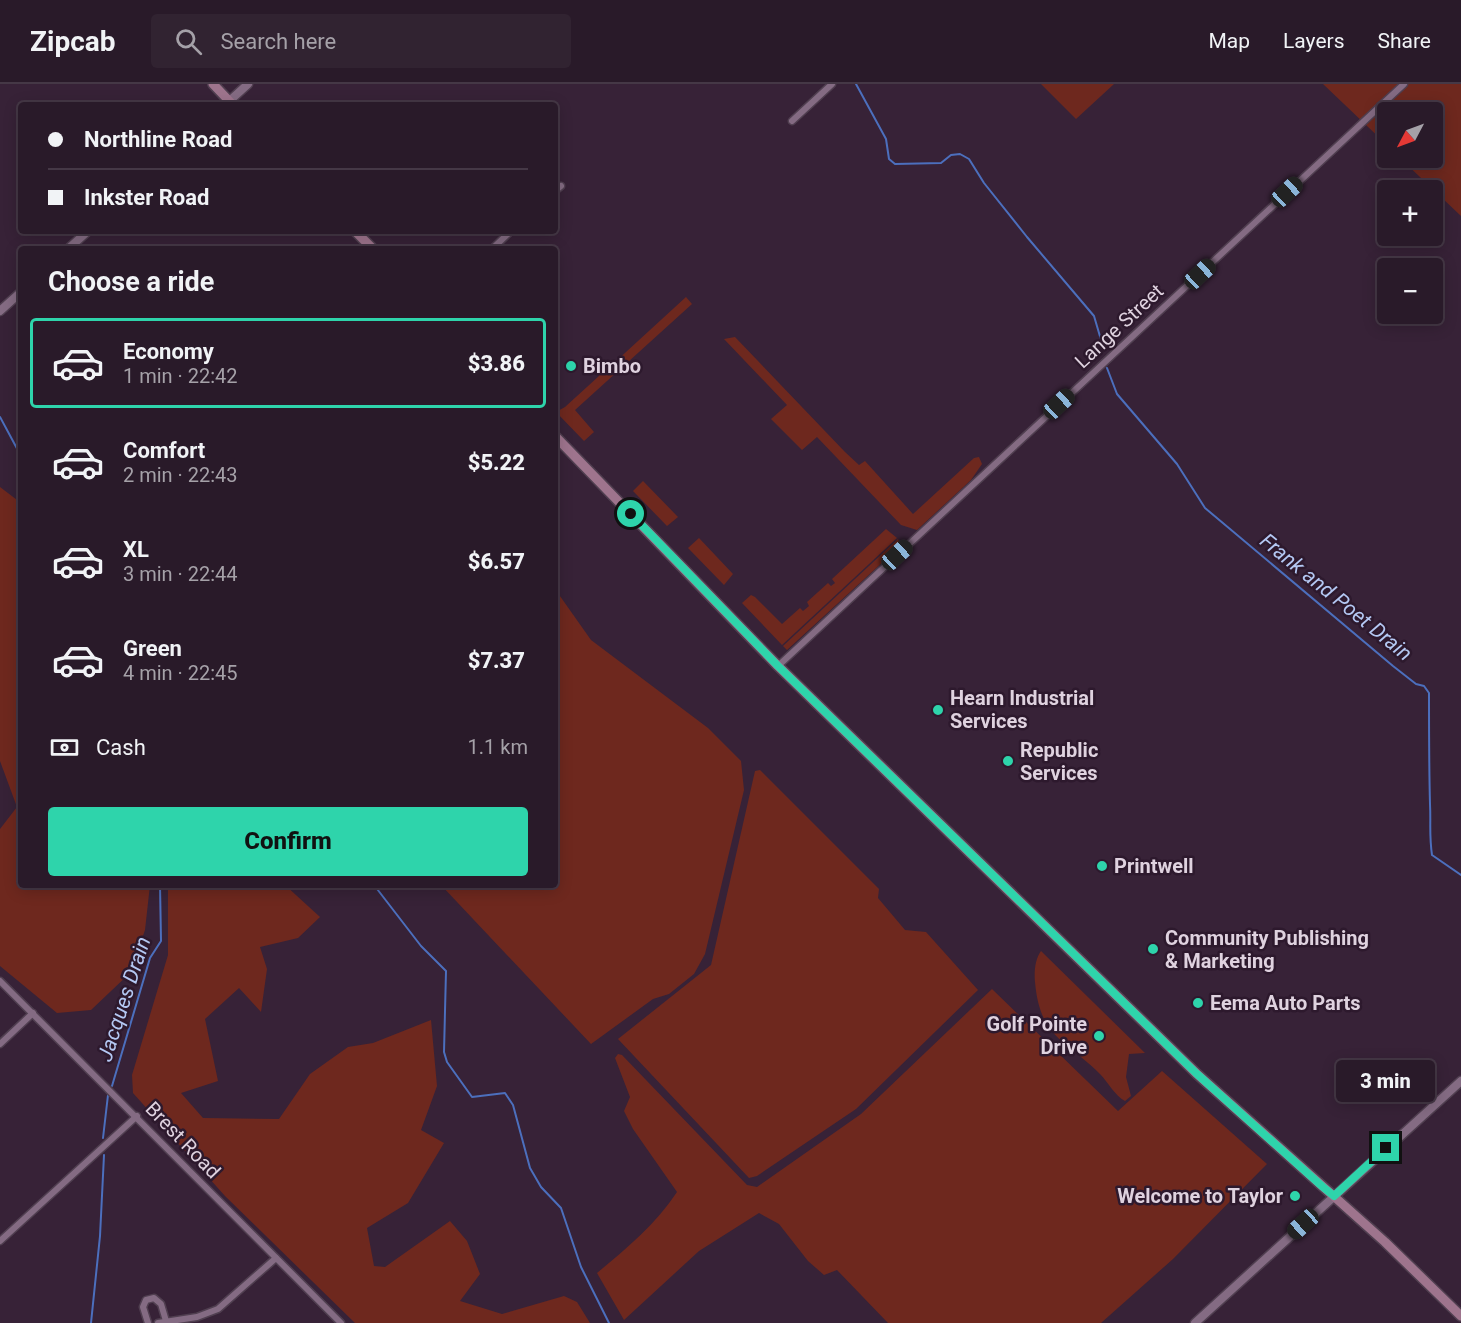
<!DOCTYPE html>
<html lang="en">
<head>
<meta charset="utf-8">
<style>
	:root { --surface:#291a29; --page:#312331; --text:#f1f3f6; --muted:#a5a1a8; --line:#453846; --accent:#2ed4ab }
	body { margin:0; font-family:Roboto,sans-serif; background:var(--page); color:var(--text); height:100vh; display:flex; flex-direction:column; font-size:22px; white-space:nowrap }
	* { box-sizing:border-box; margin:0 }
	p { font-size:20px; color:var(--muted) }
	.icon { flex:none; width:33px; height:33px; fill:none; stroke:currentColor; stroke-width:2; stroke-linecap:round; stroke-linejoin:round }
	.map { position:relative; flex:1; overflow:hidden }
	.panel { position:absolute; left:18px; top:162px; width:540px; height:642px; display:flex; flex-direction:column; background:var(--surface); border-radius:6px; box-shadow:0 3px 15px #0003,0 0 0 2px var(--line) }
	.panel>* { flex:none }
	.banner { position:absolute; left:18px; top:18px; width:540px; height:132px; border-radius:6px; box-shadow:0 3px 15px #0003,0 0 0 2px var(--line); display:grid; align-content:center; height:132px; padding:0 30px; background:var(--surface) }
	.needle { width:39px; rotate:229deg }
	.buttons { position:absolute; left:1377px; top:18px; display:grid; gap:12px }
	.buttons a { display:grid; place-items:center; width:66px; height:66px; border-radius:6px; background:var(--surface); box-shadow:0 3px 15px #0003,0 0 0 2px var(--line); font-size:30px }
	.end { position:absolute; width:27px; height:27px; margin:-14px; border:8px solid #2ed4ab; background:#111; box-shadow:0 0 0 3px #111 }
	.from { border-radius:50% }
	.bubble { position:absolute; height:42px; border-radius:6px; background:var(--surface); box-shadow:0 3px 15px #0003,0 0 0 2px var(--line); font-size:20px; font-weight:800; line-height:42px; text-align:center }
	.car { position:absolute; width:18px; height:36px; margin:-18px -9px; border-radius:8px; box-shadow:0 0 4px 2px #0007; background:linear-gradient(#222 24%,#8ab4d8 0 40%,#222 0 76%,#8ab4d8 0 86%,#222 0) }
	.banner b { display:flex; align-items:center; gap:21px; height:57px; font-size:22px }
	.banner b+b { border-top:2px solid var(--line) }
	.banner i { width:15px; height:15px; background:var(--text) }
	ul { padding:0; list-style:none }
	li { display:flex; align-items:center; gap:18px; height:90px; margin:0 12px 9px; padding:0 18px; border:3px solid transparent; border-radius:6px }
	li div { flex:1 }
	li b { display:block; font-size:22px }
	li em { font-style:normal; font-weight:800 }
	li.on { border-color:var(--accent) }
	li>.icon { width:54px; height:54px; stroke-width:1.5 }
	h2 { padding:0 30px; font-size:27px; line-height:72px }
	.pay { display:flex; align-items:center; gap:15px; height:66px; padding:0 30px; font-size:22px }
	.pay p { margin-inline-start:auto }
	.primary-button { display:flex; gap:12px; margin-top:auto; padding:12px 30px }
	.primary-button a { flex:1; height:69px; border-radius:6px; background:var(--accent); color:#111; font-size:24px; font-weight:800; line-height:69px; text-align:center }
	header { display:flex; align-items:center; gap:36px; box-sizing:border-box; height:84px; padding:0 30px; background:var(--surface); border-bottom:2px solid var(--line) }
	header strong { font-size:28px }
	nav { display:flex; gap:33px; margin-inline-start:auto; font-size:21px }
	.search { width:420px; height:54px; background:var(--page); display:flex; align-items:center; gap:15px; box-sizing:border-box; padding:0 21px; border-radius:6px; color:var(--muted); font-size:22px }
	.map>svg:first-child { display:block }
	.green { fill:#6e281e }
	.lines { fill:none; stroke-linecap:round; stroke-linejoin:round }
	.stream { stroke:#4c6fbd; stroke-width:2 }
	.minor-casing { stroke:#503f50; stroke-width:9 }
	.tertiary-casing { stroke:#503f50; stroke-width:11 }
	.secondary-casing { stroke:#503f50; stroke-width:12 }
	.minor { stroke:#846b83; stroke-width:6 }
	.tertiary { stroke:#846b83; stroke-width:8 }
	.secondary { stroke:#9e748d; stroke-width:9 }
	.route { stroke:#2ed4ab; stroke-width:8 }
	.poi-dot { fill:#2ed4ab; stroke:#2d192d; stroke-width:2 }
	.labels { text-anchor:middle; stroke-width:5; stroke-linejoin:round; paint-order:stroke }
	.street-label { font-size:20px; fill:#dfd2df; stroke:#2d192d }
	.poi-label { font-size:20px; font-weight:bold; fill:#dfd2df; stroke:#2d192d; text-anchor:start }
	.water-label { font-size:21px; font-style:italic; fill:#b4c8f3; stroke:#2d192d }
</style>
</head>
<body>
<header>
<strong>Zipcab</strong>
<div class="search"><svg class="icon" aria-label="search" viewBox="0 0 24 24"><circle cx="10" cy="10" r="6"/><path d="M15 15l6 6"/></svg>Search here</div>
<nav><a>Map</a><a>Layers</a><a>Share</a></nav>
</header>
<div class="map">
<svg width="1461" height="1239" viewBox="0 0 1461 1239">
	<rect width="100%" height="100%" fill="#372237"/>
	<g class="green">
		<path d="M1041 0H1114L1076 35Z"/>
		<path d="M1323 0H1461V132L1400 74H1432V28H1388L1387 61Z"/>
		<path d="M686 213 692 220 575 326 594 348 584 357 556 328 565 323 599 292V289L602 290Z"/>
		<path d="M735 253 845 368 859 381 865 377 913 430 974 374 979 373 982 380 971 396 917 446 901 441 817 353 802 366 771 335 787 321 724 255Z"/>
		<path d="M643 397 678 433 667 442 633 407Z"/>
		<path d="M0 403 21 419V801H150L145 846 130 889 91 926 57 929 0 882V745L17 723 0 677Z"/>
		<path d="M886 445 897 454 782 561 742 519 751 511 755 513 782 540 800 524 803 527 809 522 807 518 828 499 831 502 835 499 832 495Z"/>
		<path d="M699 454 733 490 724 501 688 464Z"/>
		<path d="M898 455 900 459 897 465 787 566 783 562Z"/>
		<path d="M555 505 591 556 708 644 741 677 744 706 705 870 694 890 669 910 653 915 591 960 441 801H555Z"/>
		<path d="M760 686 879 805 878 814 905 846 926 848 978 906 856 1025 757 1092 749 1094 618 955 711 881 755 687Z"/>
		<path d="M168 801H285L320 833 298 854 260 863 267 885 261 928 239 904 205 935 218 997 181 1009 203 1034 279 1035 310 990 348 963 373 959 431 936 437 1002 421 1046 444 1059 408 1119 367 1144 374 1182 385 1183 450 1137 467 1157 480 1190 460 1217 502 1230 564 1212 577 1218 590 1239H355L225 1112 133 1009 132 991 168 871Z"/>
		<path d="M1041 867 1145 969 1129 970 1126 993 1131 1012 1125 1017C1115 1012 1108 998 1100 990 1065 955 1040 954 1035 898 1034 888 1035 875 1041 867Z"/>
		<path d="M992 905 1118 1027 1162 987 1267 1080 1173 1175 1101 1239H888L837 1186 824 1191 808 1177 779 1140 759 1129 699 1167 624 1236 597 1189C626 1165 656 1140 677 1108L633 1045 624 1027 630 1013 615 974 618 970 622 971 747 1101 757 1103 861 1030Z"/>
	</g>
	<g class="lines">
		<g class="stream">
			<path d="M856 0 886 55 889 75 895 80 941 79 951 71 960 70 969 75 984 99 1027 153 1094 232 1104 266"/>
			<path d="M1107 284 1117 310 1177 380 1205 424 1393 582 1416 600 1424 602 1429 609C1429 646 1429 683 1430 720 1431 740 1429 750 1432 771L1461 791"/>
			<path d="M0 333 21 372"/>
			<path d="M374 801 421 862 446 887 444 968 447 978 472 1013 505 1009 513 1021 530 1084 541 1103 561 1124 581 1183 609 1239"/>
			<path d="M112 1002 150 874 161 857 160 801"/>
			<path d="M103 1054 108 1011"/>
			<path d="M91 1239 100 1152 104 1071"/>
		</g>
		<g class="minor-casing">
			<g id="minor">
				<path d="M792 37 832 0"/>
				<path d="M555 107 561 102"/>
				<path d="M492 165 511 147"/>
				<path d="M778 582 1404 0"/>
				<path d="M0 897 341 1239"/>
				<path d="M0 960 33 929"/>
				<path d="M0 1157 137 1032"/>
				<path d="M148 1239 143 1223 146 1216 154 1214 161 1220 166 1237"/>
				<path d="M158 1239 197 1233 218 1225 276 1174"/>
			</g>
		</g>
		<g class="tertiary-casing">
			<g id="tertiary">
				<path d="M225 21 248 0"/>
				<path d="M68 165 88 147"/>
				<path d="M0 227 21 208"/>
				<path d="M1195 1239 1461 997"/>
			</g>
		</g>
		<g class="secondary-casing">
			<g id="secondary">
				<path d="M213 0 233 21"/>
				<path d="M355 147 373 165"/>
				<path d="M555 352 778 582 1197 990 1385 1158 1461 1232"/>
			</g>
		</g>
		<use href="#minor" class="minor"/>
		<use href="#tertiary" class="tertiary"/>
		<use href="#secondary" class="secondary"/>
	</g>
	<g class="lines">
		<path class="route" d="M631 430 778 582 1197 990 1323 1103 1334 1112 1386 1064"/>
	</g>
	<g class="poi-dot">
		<circle cx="571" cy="282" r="6"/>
		<circle cx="938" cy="626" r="6"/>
		<circle cx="1008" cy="677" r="6"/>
		<circle cx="1102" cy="782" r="6"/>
		<circle cx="1153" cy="865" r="6"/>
		<circle cx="1198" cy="919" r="6"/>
		<circle cx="1099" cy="952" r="6"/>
		<circle cx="1295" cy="1112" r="6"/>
	</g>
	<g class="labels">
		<g class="street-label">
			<text transform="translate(1119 242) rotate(-43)" y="7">Lange Street</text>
			<text transform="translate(183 1056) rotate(46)" y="7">Brest Road</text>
		</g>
		<g class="poi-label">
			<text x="583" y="289">Bimbo</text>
			<text x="950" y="621">Hearn Industrial<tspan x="950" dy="23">Services</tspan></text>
			<text x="1020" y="673">Republic<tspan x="1020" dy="23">Services</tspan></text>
			<text x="1114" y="789">Printwell</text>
			<text x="1165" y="861">Community Publishing<tspan x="1165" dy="23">&amp; Marketing</tspan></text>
			<text x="1210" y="926">Eema Auto Parts</text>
			<text x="1087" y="947" text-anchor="end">Golf Pointe<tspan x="1087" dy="23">Drive</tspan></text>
			<text x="1283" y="1119" text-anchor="end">Welcome to Taylor</text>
		</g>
		<g class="water-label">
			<text transform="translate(1336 513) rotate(39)" y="7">Frank and Poet Drain</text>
			<text transform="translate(124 915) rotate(-72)" y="7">Jacques Drain</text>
		</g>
	</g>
</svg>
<div class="buttons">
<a><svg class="needle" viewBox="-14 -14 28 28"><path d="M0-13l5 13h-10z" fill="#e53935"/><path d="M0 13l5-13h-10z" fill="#a5a1a8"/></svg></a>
<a>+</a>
<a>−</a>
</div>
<i class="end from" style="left:631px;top:430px"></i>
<i class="end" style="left:1386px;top:1064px"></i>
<div class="bubble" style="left:1336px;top:976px;width:99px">3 min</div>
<i class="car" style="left:1287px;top:108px;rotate:47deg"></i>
<i class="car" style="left:1200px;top:190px;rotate:47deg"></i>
<i class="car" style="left:1059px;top:320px;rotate:47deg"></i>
<i class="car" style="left:897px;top:471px;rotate:47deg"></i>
<i class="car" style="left:1303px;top:1140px;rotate:228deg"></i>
<div class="banner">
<b><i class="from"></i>Northline Road</b>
<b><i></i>Inkster Road</b>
</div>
<section class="panel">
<h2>Choose a ride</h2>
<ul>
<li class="on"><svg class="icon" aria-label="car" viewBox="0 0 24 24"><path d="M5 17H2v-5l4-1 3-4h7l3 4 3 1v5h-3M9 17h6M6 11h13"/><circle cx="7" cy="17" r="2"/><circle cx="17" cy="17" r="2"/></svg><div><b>Economy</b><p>1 min · 22:42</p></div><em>$3.86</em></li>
<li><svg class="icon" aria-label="car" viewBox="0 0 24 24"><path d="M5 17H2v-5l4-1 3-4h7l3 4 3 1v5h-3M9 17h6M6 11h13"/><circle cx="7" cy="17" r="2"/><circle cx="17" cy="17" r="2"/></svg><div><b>Comfort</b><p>2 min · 22:43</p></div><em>$5.22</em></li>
<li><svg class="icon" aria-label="car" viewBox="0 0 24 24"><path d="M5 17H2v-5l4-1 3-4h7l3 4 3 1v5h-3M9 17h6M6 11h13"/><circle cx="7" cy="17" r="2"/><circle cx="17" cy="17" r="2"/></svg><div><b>XL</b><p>3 min · 22:44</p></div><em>$6.57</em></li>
<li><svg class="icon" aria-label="car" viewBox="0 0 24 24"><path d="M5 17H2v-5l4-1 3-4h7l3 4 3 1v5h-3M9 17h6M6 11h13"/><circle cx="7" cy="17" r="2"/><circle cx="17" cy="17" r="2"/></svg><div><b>Green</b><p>4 min · 22:45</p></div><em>$7.37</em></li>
</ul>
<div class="pay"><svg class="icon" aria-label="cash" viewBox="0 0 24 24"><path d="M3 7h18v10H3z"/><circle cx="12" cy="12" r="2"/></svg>Cash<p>1.1 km</p></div>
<div class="primary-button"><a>Confirm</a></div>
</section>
</div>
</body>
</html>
